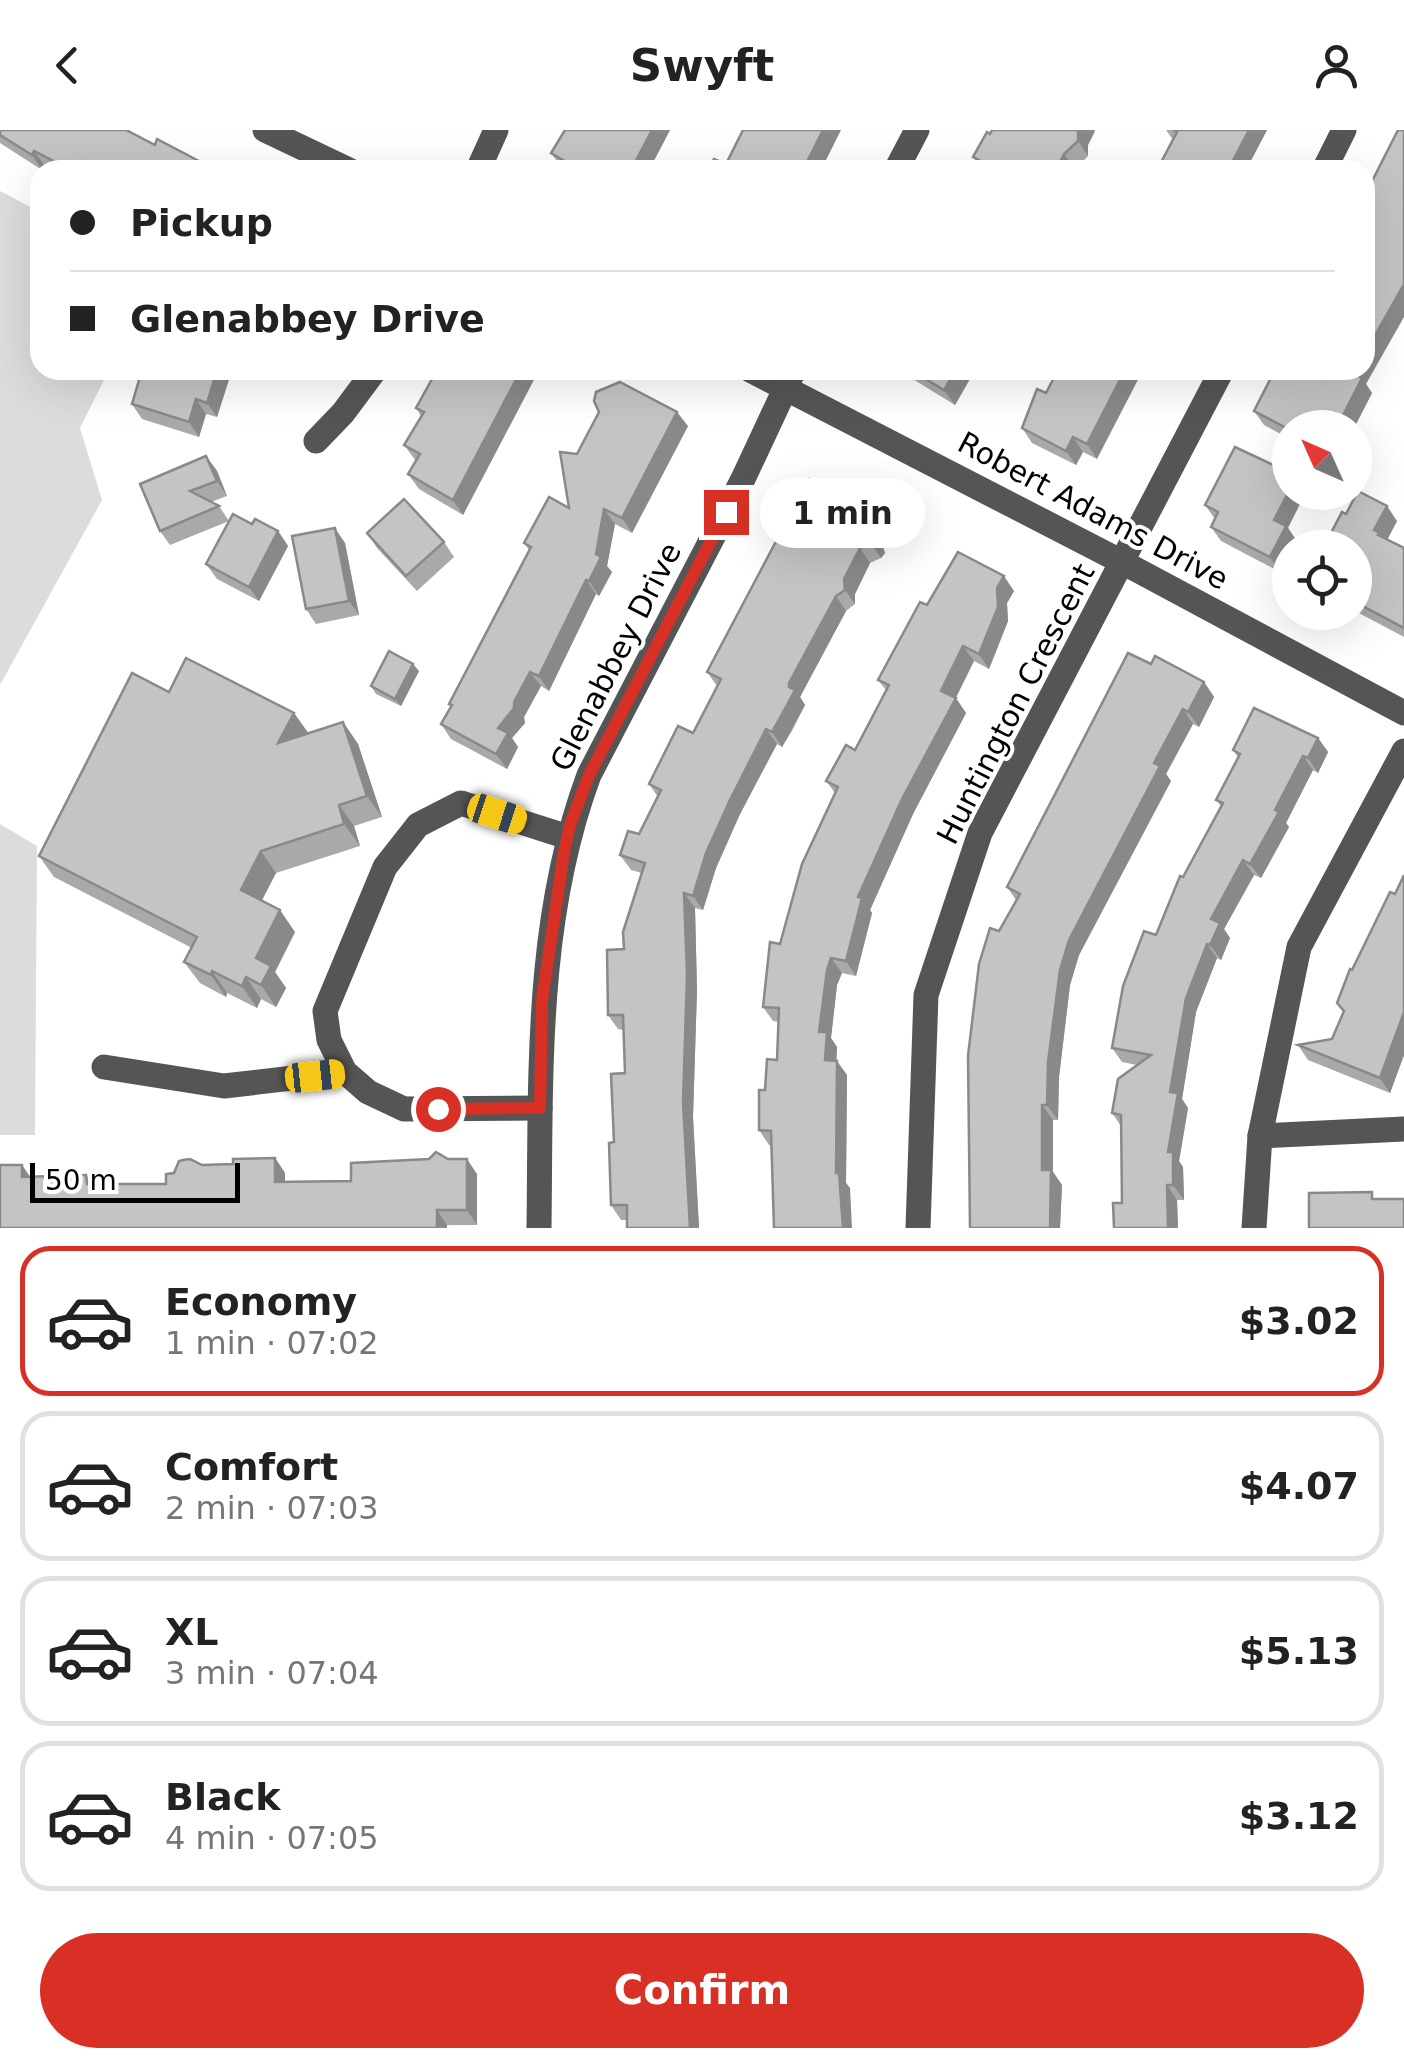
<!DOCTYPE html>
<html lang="en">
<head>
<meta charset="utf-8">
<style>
	:root { --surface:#fff; --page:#f6f6f6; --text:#222; --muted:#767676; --line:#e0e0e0; --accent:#d93025 }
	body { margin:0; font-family:"DejaVu Sans",sans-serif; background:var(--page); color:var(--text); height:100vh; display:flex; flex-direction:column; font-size:38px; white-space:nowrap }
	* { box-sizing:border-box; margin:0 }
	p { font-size:32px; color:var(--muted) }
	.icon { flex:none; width:55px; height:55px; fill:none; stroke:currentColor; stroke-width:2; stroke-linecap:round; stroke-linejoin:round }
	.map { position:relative; height:1098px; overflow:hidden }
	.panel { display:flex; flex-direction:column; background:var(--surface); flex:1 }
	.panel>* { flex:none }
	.banner { position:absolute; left:30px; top:30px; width:1345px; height:220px; border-radius:30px; box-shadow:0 10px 40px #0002; display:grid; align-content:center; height:220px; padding:0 40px; background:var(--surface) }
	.needle { width:65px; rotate:315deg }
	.controls { position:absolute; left:1272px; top:280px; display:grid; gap:20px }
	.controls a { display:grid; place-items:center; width:100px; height:100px; border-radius:50%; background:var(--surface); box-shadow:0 10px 40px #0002; font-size:50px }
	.scale { position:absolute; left:30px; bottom:25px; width:210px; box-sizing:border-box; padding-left:10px; border:5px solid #000; border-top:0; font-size:28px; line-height:35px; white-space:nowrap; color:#000; -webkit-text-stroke:8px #fff; paint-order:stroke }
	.end { position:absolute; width:45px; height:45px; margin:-22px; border:12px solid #d93025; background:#fff; box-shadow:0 0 0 5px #fff }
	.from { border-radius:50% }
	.bubble { position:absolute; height:70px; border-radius:35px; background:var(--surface); box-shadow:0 10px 40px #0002; font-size:32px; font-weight:700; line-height:70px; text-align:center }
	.car { position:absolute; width:30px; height:60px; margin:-30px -15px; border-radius:12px; box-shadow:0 0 8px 2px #0007; background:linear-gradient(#f5c518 24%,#345 0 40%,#f5c518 0 76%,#345 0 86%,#f5c518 0) }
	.banner b { display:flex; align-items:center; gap:35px; height:95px; font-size:38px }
	.banner b+b { border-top:2px solid var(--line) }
	.banner i { width:25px; height:25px; background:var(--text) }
	ul { padding:18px 0 0; list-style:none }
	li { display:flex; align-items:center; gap:30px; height:150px; margin:0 20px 15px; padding:0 20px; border:5px solid var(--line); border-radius:30px }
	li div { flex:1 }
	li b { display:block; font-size:38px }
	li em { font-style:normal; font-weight:700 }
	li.current { border-color:var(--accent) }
	li>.icon { width:90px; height:90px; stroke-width:1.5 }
	.primary-button { display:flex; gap:20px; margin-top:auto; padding:20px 40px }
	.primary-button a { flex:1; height:115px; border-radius:60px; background:var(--accent); color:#fff; font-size:40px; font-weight:700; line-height:115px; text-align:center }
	header { display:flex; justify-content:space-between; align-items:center; height:130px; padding:0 40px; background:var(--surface); font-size:45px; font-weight:700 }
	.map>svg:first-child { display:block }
	.green { fill:#dcdcdc }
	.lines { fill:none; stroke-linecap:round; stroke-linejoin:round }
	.minor { stroke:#555; stroke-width:25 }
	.wall { fill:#a9a9a9 }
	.shaded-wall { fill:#898989 }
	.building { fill:#c4c4c4; stroke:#898989; stroke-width:2.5 }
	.route { stroke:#d93025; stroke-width:12 }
	.labels { text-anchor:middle; stroke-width:8; stroke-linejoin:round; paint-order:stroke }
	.street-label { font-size:30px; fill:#000; stroke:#fff }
</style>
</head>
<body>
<header><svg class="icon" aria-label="back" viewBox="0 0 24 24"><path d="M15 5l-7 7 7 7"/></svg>Swyft<svg class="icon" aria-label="person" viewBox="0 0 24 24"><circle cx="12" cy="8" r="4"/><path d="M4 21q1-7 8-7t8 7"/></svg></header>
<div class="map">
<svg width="1404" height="1098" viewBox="0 0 1404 1098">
	<rect width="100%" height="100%" fill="#fff"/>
	<g class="green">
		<path d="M0 61 40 82V240H109L80 298 102 370 0 555Z"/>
		<path d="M0 694 37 716 35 1005H0Z"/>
	</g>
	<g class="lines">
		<g class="minor">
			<path d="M265 0 349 40"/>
			<path d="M478 40 496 0"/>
			<path d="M896 40 917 0"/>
			<path d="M1324 40 1344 0"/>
			<path d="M750 240 1124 433 1404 583"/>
			<path d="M316 311 343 283 375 240"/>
			<path d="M104 937 224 956 345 942"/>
			<path d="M540 978 404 979 368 962 345 942 329 910 325 881 385 737 418 695 461 673 568 707"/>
			<path d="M1260 1006 1404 999"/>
			<path d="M539 1098C541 945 535 790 589 645L743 349 794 240"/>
			<path d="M918 1098 926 865 980 703 1222 240"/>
			<path d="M1254 1098 1260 1006 1299 817 1404 621"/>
		</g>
	</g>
	<g class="wall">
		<path d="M0 0 155 15 216 40H53L45 36 42 40 0 13Z"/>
		<path d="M565 0H670L649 40H564L551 23Z"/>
		<path d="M1166 0H1267L1246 40H1157L1173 10Z"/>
		<path d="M1095 1 1088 15V26L1074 40H982L973 27 990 4Z"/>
		<path d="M232 240 217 287 206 284 199 307 142 289 132 274Z"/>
		<path d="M437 240H539L463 385 419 359 408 344 416 331 404 315 421 286 416 278Z"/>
		<path d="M898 240H975L955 275Z"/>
		<path d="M1058 240 1097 329 1083 322 1076 335 1032 313 1022 298 1046 263Z"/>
		<path d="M1366 254 1372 263 1354 298H1290V309L1264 295 1254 281Z"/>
		<path d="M688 296 632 403 615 394 607 436 612 442 599 466 596 464 549 561 541 556 524 587 525 593 512 608 518 617 507 639 451 609 441 594 451 577 449 574 529 420 524 413 569 378 577 324Z"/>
		<path d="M206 326 217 341 227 366 211 372 219 376 229 391 170 415 160 401Z"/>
		<path d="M1205 375 1288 398 1296 410 1280 442 1221 411 1211 397 1215 389Z"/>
		<path d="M875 384 885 399 880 408 885 423 881 428 870 433 855 464V474L846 481 800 567 805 575 792 601 782 617 777 614 740 684 716 738 703 780 695 778 697 860 693 987 699 1098H627V1090H621L611 1075 614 1012 625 943 623 900 618 899 608 885 642 743 631 740 620 725 639 704 658 667 649 654 693 603 717 556 707 542Z"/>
		<path d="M1346 384 1397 391 1387 410 1404 418V507L1355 481V418Z"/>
		<path d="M252 394 278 401 288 416 259 471 217 449 206 434Z"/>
		<path d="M367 403 444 412 454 427 417 461 377 418Z"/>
		<path d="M345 413 359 485 316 494 306 479Z"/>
		<path d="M1014 461 1007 473 1008 491 989 539 974 531 955 568 966 583 913 684 870 780 872 783 856 846 842 843 837 855 831 908 837 917 836 931 847 945 846 1053 850 1058 769 1015 759 1000 765 960 777 930 779 892 773 891 763 877 780 814 835 663 826 651 855 620 886 560 878 550 927 475Z"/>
		<path d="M1151 534 1204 552 1214 567 1199 597 1193 594 1166 644 1171 651 1079 825 1070 855 1059 947 1058 990H1053V1042L1062 1055 1060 1098 999 801 1016 770 1007 757Z"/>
		<path d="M419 541 401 576 376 564 371 556Z"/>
		<path d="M169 562 294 583 308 603 343 592 358 614 382 687 354 696 360 716 276 743 261 771 295 802 275 842 286 858 276 877 261 869 257 878 227 863 226 867 200 853 184 832 192 818 54 747 39 726Z"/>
		<path d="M1318 608 1328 622 1318 643 1313 640 1286 693 1289 697 1261 748 1254 745 1224 799 1230 808 1221 830 1217 828 1196 882 1182 969 1188 978 1179 1031 1183 1037 1184 1070H1177L1178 1098H1114L1122 1073 1121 996 1112 983 1137 935 1122 932 1112 918 1156 805 1183 747 1221 676 1216 670 1238 627 1233 620Z"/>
		<path d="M1404 745V925L1390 963 1308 930 1298 915 1332 909 1343 882 1337 873 1352 840 1395 764Z"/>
		<path d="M275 1028 285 1043V1052L351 1051 448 1029 477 1044V1095L0 1098 22 1035 30 1047 86 1045 93 1054H166L174 1043Z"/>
	</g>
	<g class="shaded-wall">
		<path d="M652 0H670L649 40H631Z"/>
		<path d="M823 0H841L821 40H803Z"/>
		<path d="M1077 0H1094L1095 1 1088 15V26L1078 11Z"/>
		<path d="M1249 0H1267L1246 40H1228Z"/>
		<path d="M34 21 45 36 42 40 32 25Z"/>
		<path d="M1064 24 1075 39 1074 40H1056Z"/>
		<path d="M1404 154V187L1366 254 1372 263 1354 298H1349L1342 287 1353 243 1355 240H1365V223Z"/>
		<path d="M217 240H232L217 287 207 273Z"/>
		<path d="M521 240H539L463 385 453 370Z"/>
		<path d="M956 240H975L955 275 944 260Z"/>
		<path d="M1125 240H1143L1097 329 1087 314Z"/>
		<path d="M196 269 206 284 199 307 189 292Z"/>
		<path d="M677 282 688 296 632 403 622 388Z"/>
		<path d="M1335 283 1345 298H1326Z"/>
		<path d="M1073 307 1083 322 1076 335 1066 321Z"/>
		<path d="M206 326 217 341 227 366 217 351Z"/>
		<path d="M1290 359V362H1306L1288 398 1296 410 1292 418H1290V422L1280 442 1270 427 1274 390Z"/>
		<path d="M1387 376 1397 391 1386 412 1374 400Z"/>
		<path d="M604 379 615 394 607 436 612 442 599 466 589 451 596 424Z"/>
		<path d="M875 384 885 399 880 408 885 423 881 428 871 414 870 394Z"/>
		<path d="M335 398 345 413 359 485 349 471Z"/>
		<path d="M278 401 288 416 259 471 249 457Z"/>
		<path d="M860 418 870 433 855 464V474L845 460 844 449Z"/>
		<path d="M1004 446 1014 461 1007 473 1008 491 989 539 979 524 997 458Z"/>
		<path d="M586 450 596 464 549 561 539 546Z"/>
		<path d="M836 466 846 481 800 567 805 575 782 617 772 602 789 553Z"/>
		<path d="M963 516 974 531 952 576 941 561Z"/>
		<path d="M413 534 419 541 401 576 395 569Z"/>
		<path d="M530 542 541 556 524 587 525 593 512 608 518 617 507 639 496 624 498 598Z"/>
		<path d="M1204 552 1214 567 1199 597 1188 582Z"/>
		<path d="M956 568 966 583 913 684 870 780 872 783 856 846 846 831 858 767 902 669Z"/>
		<path d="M1183 579 1193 594 1166 644 1171 651 1079 825 1070 855 1059 947 1058 990 1047 975 1048 932 1060 840 1069 810 1154 633Z"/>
		<path d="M294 583 309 604 278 613Z"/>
		<path d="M343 592 358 614 382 687 367 666Z"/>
		<path d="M766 599 777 614 740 684 716 738 703 780 693 766 706 723 730 670Z"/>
		<path d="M1318 608 1328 622 1318 643 1308 628Z"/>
		<path d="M1303 626 1313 640 1286 693 1289 697 1261 748 1250 734 1275 680Z"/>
		<path d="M339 675 354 696 360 716 344 694Z"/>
		<path d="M261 721 276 743 256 782 241 760Z"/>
		<path d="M1243 730 1254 745 1224 799 1230 808 1221 830 1210 815 1211 789Z"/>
		<path d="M684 763 695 778 697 860 693 987 699 1098H690L683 972Z"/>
		<path d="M280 780 295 802 275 842 286 858 276 877 261 855 256 828Z"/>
		<path d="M1207 814 1217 828 1196 882 1182 969 1188 978 1179 1031 1183 1037 1184 1070 1173 1055 1168 1022 1170 962 1186 868Z"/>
		<path d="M831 828 842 843 837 855 831 908 837 917 836 945 825 930 819 902 827 840Z"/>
		<path d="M212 841 227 863 226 867 211 845Z"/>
		<path d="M246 847 261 869 257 878 242 856Z"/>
		<path d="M1404 882V925L1390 963 1380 948Z"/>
		<path d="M837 931 847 945 846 1053 850 1058 852 1098H843L836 1043Z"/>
		<path d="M1042 975 1053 990V1042L1062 1055 1060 1098H1050L1042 1040Z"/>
		<path d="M275 1028 285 1043V1067L275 1052Z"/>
		<path d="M467 1029 477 1044V1095L467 1080Z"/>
		<path d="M22 1035 32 1050 22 1047Z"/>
		<path d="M1167 1055 1177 1070 1178 1098H1168Z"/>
		<path d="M437 1080 447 1095V1098H437Z"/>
	</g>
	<g class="building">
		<path d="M0 0H126L155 15 157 9 216 40H71L34 21 32 25 0 5Z"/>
		<path d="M565 0H652L631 40H568L571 35 551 23Z"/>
		<path d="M743 0H823L803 40H708L714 29 726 34Z"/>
		<path d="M992 0H1078V11L1064 24 1056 40H984L987 34 973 27 987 2 990 4Z"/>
		<path d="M1173 0H1249L1228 40H1157L1177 2Z"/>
		<path d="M1398 0H1404V154L1365 223V65Z"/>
		<path d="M142 240H217L207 273 196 269 189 292 132 274Z"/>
		<path d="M437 240H521L453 370 408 344 420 324 404 315 424 282 416 278Z"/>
		<path d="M911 240H956L944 260Z"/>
		<path d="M1058 240H1125L1087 314 1073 307 1066 321 1022 298 1037 259 1046 263Z"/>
		<path d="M1275 240H1355L1353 243 1362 248 1342 287 1335 283 1326 298H1290V300L1254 281Z"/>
		<path d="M620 252 677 282 622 388 604 379 596 424 601 427 589 451 586 450 539 546 530 542 514 572V578L498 598 508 603 496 624 441 594 452 575 449 574 531 417 524 413 549 367 569 378 560 322 577 324 599 282 594 271 596 262Z"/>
		<path d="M1235 317 1290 343V359L1274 390 1286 396 1270 427 1211 397 1218 382 1205 375Z"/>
		<path d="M206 326 217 351 190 361 219 376 160 401 140 354Z"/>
		<path d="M809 349 875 384 870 394 875 408 871 414 860 418 844 449 845 460 836 466 789 553V557L795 560 781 586 772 602 766 599 730 670 706 723 693 766 684 763 687 845 683 972 690 1098H627V1075H611L609 1013 614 1012 611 944 625 943 623 885H608L607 820 624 819 623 802 645 733 620 725 628 701 639 704 661 660 649 654 678 596 693 603 721 549 707 542Z"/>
		<path d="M1358 361 1387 376 1374 400 1380 403 1378 405 1404 418V498L1355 472V418H1323L1342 382 1346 384Z"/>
		<path d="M404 369 444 412 406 446 367 403Z"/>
		<path d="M233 384 252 394 255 389 278 401 249 457 206 434Z"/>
		<path d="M335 398 349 471 306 479 292 406Z"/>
		<path d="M958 422 1004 446 997 458 998 477 979 524 963 516 941 561 956 568 902 669 858 767 862 768 846 831 831 828 827 840 819 902H827L825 930 837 931 836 1043H839L843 1098H774L771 1001 759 1000V960H765L767 929 777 930 779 878 763 877 770 812 780 814 802 734 838 657 826 651 846 615 855 620 889 555 878 550 920 472 927 475Z"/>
		<path d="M389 521 413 534 395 569 371 556Z"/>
		<path d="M1128 523 1151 534 1155 526 1204 552 1188 582 1183 579 1154 633 1160 636 1069 810 1060 840 1048 932 1047 975H1042V1040H1051L1050 1098H970L968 926 979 834 990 798 999 801 1020 764 1007 757Z"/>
		<path d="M186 528 294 583 278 613 343 592 367 666 339 675 344 694 261 721 241 760 280 780 256 828 271 836 261 855 246 847 242 856 212 841 211 845 184 832 197 807 39 726 132 543 169 562Z"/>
		<path d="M1254 578 1318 608 1308 628 1303 626 1275 680 1279 682 1250 734 1243 730 1211 789 1220 793 1210 815 1207 814 1186 868 1170 962 1178 963 1168 1022H1173V1055H1167L1168 1098H1114L1113 1073H1122L1121 985 1112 983 1118 949 1151 925 1112 918 1123 856 1144 801 1156 805 1180 746 1183 747 1223 673 1216 670 1240 624 1233 620Z"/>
		<path d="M1404 745V882L1380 948 1298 915 1332 909 1344 881 1337 873 1350 839 1352 840 1390 762 1395 764Z"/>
		<path d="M436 1022 448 1029H467V1080H437V1098H0V1035H22V1047L86 1045 87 1054H166V1044L174 1043 179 1031 183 1030 190 1029 202 1035 233 1034V1029L275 1028V1052L351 1051V1033L429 1029Z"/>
		<path d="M1372 1062V1069H1404V1098H1309V1063Z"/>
	</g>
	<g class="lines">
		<path class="route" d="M438 979 540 978 542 870 564 722 570 695 589 645 726 382"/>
	</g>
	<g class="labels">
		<g class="street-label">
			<text transform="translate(1093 381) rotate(28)" y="10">Robert Adams Drive</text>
			<text transform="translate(616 527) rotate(-63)" y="10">Glenabbey Drive</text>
			<text transform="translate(1016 574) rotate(-63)" y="10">Huntington Crescent</text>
		</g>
	</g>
</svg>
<div class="controls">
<a><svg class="needle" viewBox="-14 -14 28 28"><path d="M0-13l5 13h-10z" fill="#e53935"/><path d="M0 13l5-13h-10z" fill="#767676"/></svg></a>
<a><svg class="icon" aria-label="locate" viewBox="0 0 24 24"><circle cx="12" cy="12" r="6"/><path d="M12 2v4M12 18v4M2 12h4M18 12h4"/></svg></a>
</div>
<div class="scale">50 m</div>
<i class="end from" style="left:438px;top:979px"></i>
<i class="end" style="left:726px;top:382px"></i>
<div class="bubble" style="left:760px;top:348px;width:165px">1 min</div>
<i class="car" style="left:497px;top:684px;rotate:108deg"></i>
<i class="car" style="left:315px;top:946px;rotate:84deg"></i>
<div class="banner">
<b><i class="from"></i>Pickup</b>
<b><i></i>Glenabbey Drive</b>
</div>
</div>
<section class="panel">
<ul>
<li class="current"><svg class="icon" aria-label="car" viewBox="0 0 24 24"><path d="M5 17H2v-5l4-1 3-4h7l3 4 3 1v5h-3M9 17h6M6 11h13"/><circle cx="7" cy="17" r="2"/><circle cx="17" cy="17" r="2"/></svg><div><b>Economy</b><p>1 min · 07:02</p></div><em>$3.02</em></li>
<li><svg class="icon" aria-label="car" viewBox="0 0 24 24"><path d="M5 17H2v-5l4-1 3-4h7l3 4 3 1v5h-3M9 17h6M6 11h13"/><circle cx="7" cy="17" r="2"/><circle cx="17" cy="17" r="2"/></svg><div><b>Comfort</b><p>2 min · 07:03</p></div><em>$4.07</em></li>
<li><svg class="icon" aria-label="car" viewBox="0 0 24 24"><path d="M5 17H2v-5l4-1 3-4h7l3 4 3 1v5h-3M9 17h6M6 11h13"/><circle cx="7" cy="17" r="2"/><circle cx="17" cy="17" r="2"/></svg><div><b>XL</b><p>3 min · 07:04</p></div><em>$5.13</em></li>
<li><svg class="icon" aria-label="car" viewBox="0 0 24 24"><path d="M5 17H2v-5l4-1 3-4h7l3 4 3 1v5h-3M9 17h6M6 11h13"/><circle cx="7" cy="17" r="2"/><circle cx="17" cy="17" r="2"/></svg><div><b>Black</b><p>4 min · 07:05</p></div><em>$3.12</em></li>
</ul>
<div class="primary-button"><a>Confirm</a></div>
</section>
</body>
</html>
